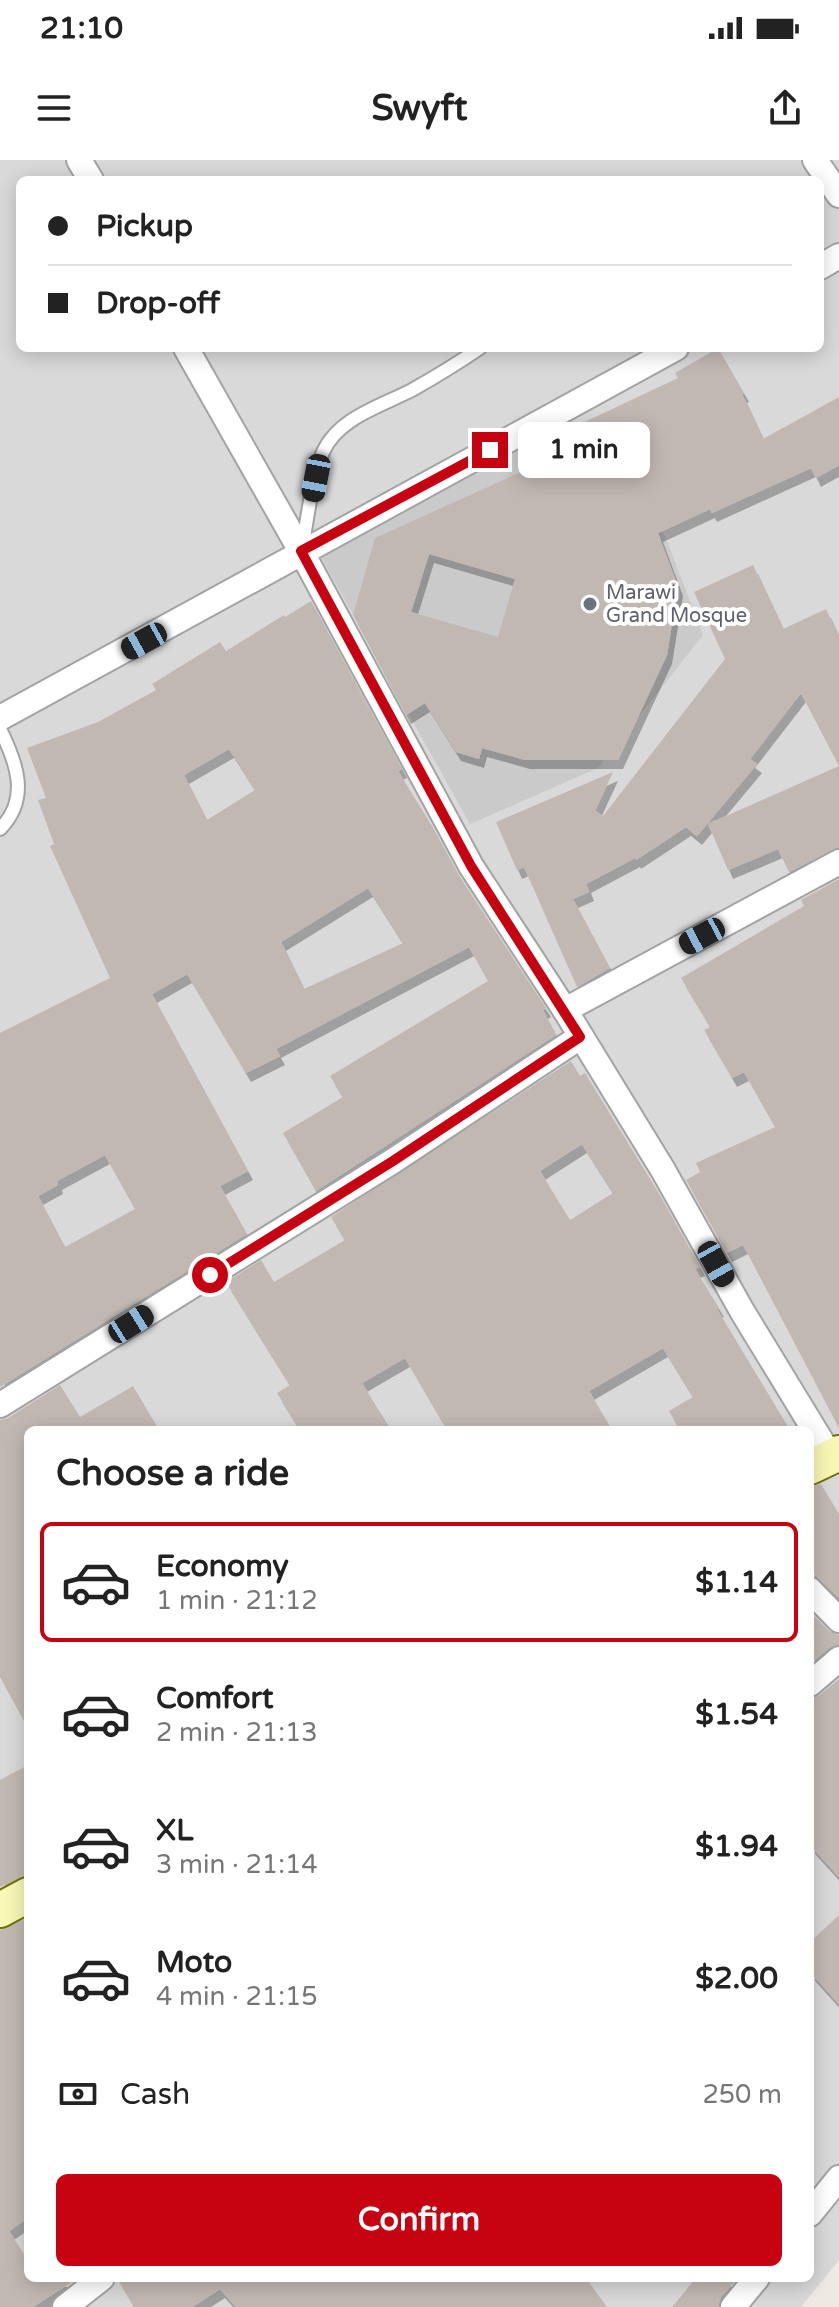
<!DOCTYPE html>
<html lang="en">
<head>
<meta charset="utf-8">
<style>
	:root { --surface:#fff; --page:#f6f6f6; --text:#222; --muted:#767676; --line:#e0e0e0; --accent:#c70211 }
	body { margin:0; font-family:"Varela Round",sans-serif; background:var(--page); color:var(--text); height:100vh; display:flex; flex-direction:column; font-size:30px; white-space:nowrap }
	* { box-sizing:border-box; margin:0 }
	p { font-size:26px; color:var(--muted) }
	.icon { flex:none; width:44px; height:44px; fill:none; stroke:currentColor; stroke-width:2; stroke-linecap:round; stroke-linejoin:round }
	.map { position:relative; flex:1; overflow:hidden }
	.panel { position:absolute; left:24px; top:1266px; width:790px; height:856px; display:flex; flex-direction:column; background:var(--surface); border-radius:12px; box-shadow:0 4px 20px #0003 }
	.panel>* { flex:none }
	.guide { position:absolute; left:16px; top:16px; width:808px; height:176px; border-radius:12px; box-shadow:0 4px 20px #0003; display:grid; align-content:center; height:176px; padding:0 32px; background:var(--surface) }
	.end { position:absolute; width:36px; height:36px; margin:-18px; border:10px solid #c70211; background:#fff; box-shadow:0 0 0 4px #fff }
	.from { border-radius:50% }
	.bubble { position:absolute; height:56px; border-radius:12px; background:var(--surface); box-shadow:0 4px 20px #0003; font-size:26px; font-weight:700; line-height:56px; text-align:center }
	.car { position:absolute; width:24px; height:48px; margin:-24px -12px; border-radius:10px; box-shadow:0 0 6px 2px #0007; background:linear-gradient(#222 24%,#8ab4d8 0 40%,#222 0 76%,#8ab4d8 0 86%,#222 0) }
	.guide b { display:flex; align-items:center; gap:28px; height:76px; font-size:30px }
	.guide b+b { border-top:2px solid var(--line) }
	.guide i { width:20px; height:20px; background:var(--text) }
	ul { padding:0; list-style:none }
	li { display:flex; align-items:center; gap:24px; height:120px; margin:0 16px 12px; padding:0 16px; border:4px solid transparent; border-radius:12px }
	li div { flex:1 }
	li b { display:block; font-size:30px }
	li em { font-style:normal; font-weight:700 }
	li.selected { border-color:var(--accent) }
	li>.icon { width:72px; height:72px; stroke-width:1.5 }
	h2 { padding:0 32px; font-size:36px; line-height:96px }
	.pay { display:flex; align-items:center; gap:20px; height:88px; padding:0 32px; font-size:30px }
	.pay p { margin-inline-start:auto }
	.action { display:flex; gap:16px; margin-top:auto; padding:16px 32px }
	.action a { flex:1; height:92px; border-radius:12px; background:var(--accent); color:#fff; font-size:32px; font-weight:700; line-height:92px; text-align:center }
	.status { display:flex; justify-content:space-between; align-items:center; height:56px; padding:0 40px; background:var(--surface); direction:ltr }
	.status svg { height:22px; fill:currentColor }
	header { display:flex; justify-content:space-between; align-items:center; height:104px; padding:0 32px; background:var(--surface); font-size:36px; font-weight:700 }
	.map>svg:first-child { display:block }
	.residential { fill:#dad9d9; fill-rule:evenodd }
	.religious { fill:#cacaca }
	.building { fill:#c2b8b2; fill-rule:evenodd; filter:url(#shadow) }
	.lines { fill:none; stroke-linecap:round; stroke-linejoin:round }
	.service-casing { stroke:#a3a3a3; stroke-width:16 }
	.minor-casing { stroke:#a3a3a3; stroke-width:28 }
	.secondary-casing { stroke:#6d7106; stroke-width:38 }
	.service { stroke:#fff; stroke-width:12 }
	.minor { stroke:#fff; stroke-width:24 }
	.secondary { stroke:#f9f7b5; stroke-width:34 }
	.route { stroke:#c70211; stroke-width:10 }
	.worship-dot { fill:#6b7280; stroke:#fff; stroke-width:3 }
	.labels { text-anchor:middle; stroke-width:8; stroke-linejoin:round; paint-order:stroke }
	.worship-label { font-size:20px; fill:#5b616d; stroke:#fff; text-anchor:start }
</style>
</head>
<body>
<div class="status"><b>21:10</b><svg viewBox="0 0 49 12"><path d="M0 12V9h3v3zM5 12V6h3v6zM10 12V3h3v9zM15 12V0h3v12zM26 1h20v11H26zM47 4h2v5h-2z"/></svg></div>
<header><svg class="icon" aria-label="menu" viewBox="0 0 24 24"><path d="M4 6h16M4 12h16M4 18h16"/></svg>Swyft<svg class="icon" aria-label="share" viewBox="0 0 24 24"><path d="M12 15V3M7 8l5-5 5 5M5 13v7h14v-7"/></svg></header>
<div class="map">
<svg width="839" height="2147" viewBox="0 0 839 2147">
	<defs>
		<filter id="shadow"><feDropShadow dx="5" dy="9" stdDeviation="0" flood-color="#0004"/></filter>
	</defs>
	<rect width="100%" height="100%" fill="#eee9e2"/>
	<path class="residential" d="M0 0H839V2100L801 2147H0ZM20 20H820V188H20ZM28 1270H810V2118H28Z"/>
	<path class="religious" d="M552 273 574 320 640 345 665 376 703 475 598 608 470 664 320 395Z"/>
	<g class="building">
		<path d="M718 188 744 233 742 234 763 279 839 237V305L816 318 811 308 712 353 710 349 658 373 678 427 667 495 618 600H525L482 588 479 599 456 592 425 543 406 555 353 455 375 378 565 292 557 275 678 218 675 213ZM429 394 515 419 498 477 411 452Z"/>
		<path d="M753 405 783 469 826 449 839 477V606L801 533 750 599 757 604 697 676 686 667 636 700 635 698 586 724 589 732 573 739 610 808 577 827 524 707 517 710 496 662 613 612 595 651 603 656 725 499 694 432Z"/>
		<path d="M311 441 402 609 398 611 432 666 458 714 546 848 543 850 556 875 316 1031 283 973 343 937 330 916 488 821 469 787 276 889 280 896 246 913 187 814 152 834 248 1011 220 1026 247 1074 0 1227V873L110 818 50 686 54 684 38 640 46 638 27 588 98 562 156 530 152 524 220 482 226 491 284 455 285 457ZM229 589 255 630 207 660 184 615ZM368 728 403 783 304 829 281 782ZM105 995 135 1049 65 1087 38 1036 58 1025 57 1021Z"/>
		<path d="M839 606V687L789 712 778 689 728 710 708 664Z"/>
		<path d="M839 719V1268L749 1096 743 1085 727 1093 686 1020 700 1012 696 1003 775 967 744 912 732 918 704 870 710 867 681 818 804 746 801 740Z"/>
		<path d="M571 901 580 916 585 913 658 1032 700 1107 695 1109 719 1148 717 1149 790 1270H680L669 1251 693 1237 663 1188 589 1231 612 1270H447L405 1198 362 1223 391 1270H300L277 1233 290 1225 226 1122 261 1100 274 1122 345 1080 331 1057ZM582 984 613 1033 570 1060 540 1011Z"/>
		<path d="M60 1225 80 1257 133 1226 159 1270H28V1568L0 1517V1260L8 1258Z"/>
		<path d="M821 1324 839 1354V1438L810 1410V1327Z"/>
		<path d="M810 1452 829 1471 839 1475V1484L829 1488 810 1504Z"/>
		<path d="M839 1519V1717L810 1685V1539L820 1535Z"/>
		<path d="M28 1605V1715L0 1727V1620Z"/>
		<path d="M839 1755V1844L810 1812V1782Z"/>
		<path d="M28 1758V2058L9 2071 28 2100V2118H78L33 2147H0V1770Z"/>
		<path d="M117 2118H586L607 2147H236L220 2129 192 2147H134Z"/>
		<path d="M696 2118H738L721 2137 718 2147H672Z"/>
	</g>
	<g class="lines">
		<g class="service-casing">
			<g id="service">
				<path d="M302 388C308 357 311 321 323 292 338 258 381 246 412 230 435 217 458 203 480 188"/>
				<path d="M0 569C17 603 30 639 0 669"/>
			</g>
		</g>
		<g class="minor-casing">
			<g id="minor">
				<path d="M79 0 91 20"/>
				<path d="M815 0 839 35"/>
				<path d="M820 107 839 96"/>
				<path d="M186 188 301 391 471 706 565 850 663 1010 742 1151 831 1297"/>
				<path d="M0 558 676 188"/>
				<path d="M565 850 839 702"/>
				<path d="M0 1245 393 1001 580 877"/>
				<path d="M810 1430 839 1460"/>
				<path d="M810 1524 839 1499"/>
				<path d="M810 2054 839 2018"/>
				<path d="M65 2147 102 2118"/>
				<path d="M733 2147 757 2118"/>
			</g>
		</g>
		<g class="secondary-casing">
			<g id="secondary">
				<path d="M810 1307 839 1293"/>
				<path d="M0 1750 28 1735"/>
			</g>
		</g>
		<use href="#service" class="service"/>
		<use href="#minor" class="minor"/>
		<use href="#secondary" class="secondary"/>
	</g>
	<g class="lines">
		<path class="route" d="M210 1115 393 1001 580 877 471 706 301 391 490 290"/>
	</g>
	<circle class="worship-dot" cx="590" cy="444" r="8"/>
	<g class="labels">
		<g class="worship-label">
			<text x="606" y="439">Marawi<tspan x="606" dy="23">Grand Mosque</tspan></text>
		</g>
	</g>
</svg>
<i class="end from" style="left:210px;top:1115px"></i>
<i class="end" style="left:490px;top:290px"></i>
<div class="bubble" style="left:518px;top:262px;width:132px">1 min</div>
<i class="car" style="left:316px;top:318px;rotate:191deg"></i>
<i class="car" style="left:144px;top:481px;rotate:241deg"></i>
<i class="car" style="left:702px;top:776px;rotate:242deg"></i>
<i class="car" style="left:716px;top:1104px;rotate:151deg"></i>
<i class="car" style="left:131px;top:1164px;rotate:58deg"></i>
<div class="guide">
<b><i class="from"></i>Pickup</b>
<b><i></i>Drop-off</b>
</div>
<section class="panel">
<h2>Choose a ride</h2>
<ul>
<li class="selected"><svg class="icon" aria-label="car" viewBox="0 0 24 24"><path d="M5 17H2v-5l4-1 3-4h7l3 4 3 1v5h-3M9 17h6M6 11h13"/><circle cx="7" cy="17" r="2"/><circle cx="17" cy="17" r="2"/></svg><div><b>Economy</b><p>1 min · 21:12</p></div><em>$1.14</em></li>
<li><svg class="icon" aria-label="car" viewBox="0 0 24 24"><path d="M5 17H2v-5l4-1 3-4h7l3 4 3 1v5h-3M9 17h6M6 11h13"/><circle cx="7" cy="17" r="2"/><circle cx="17" cy="17" r="2"/></svg><div><b>Comfort</b><p>2 min · 21:13</p></div><em>$1.54</em></li>
<li><svg class="icon" aria-label="car" viewBox="0 0 24 24"><path d="M5 17H2v-5l4-1 3-4h7l3 4 3 1v5h-3M9 17h6M6 11h13"/><circle cx="7" cy="17" r="2"/><circle cx="17" cy="17" r="2"/></svg><div><b>XL</b><p>3 min · 21:14</p></div><em>$1.94</em></li>
<li><svg class="icon" aria-label="car" viewBox="0 0 24 24"><path d="M5 17H2v-5l4-1 3-4h7l3 4 3 1v5h-3M9 17h6M6 11h13"/><circle cx="7" cy="17" r="2"/><circle cx="17" cy="17" r="2"/></svg><div><b>Moto</b><p>4 min · 21:15</p></div><em>$2.00</em></li>
</ul>
<div class="pay"><svg class="icon" aria-label="cash" viewBox="0 0 24 24"><path d="M3 7h18v10H3z"/><circle cx="12" cy="12" r="2"/></svg>Cash<p>250 m</p></div>
<div class="action"><a>Confirm</a></div>
</section>
</div>
</body>
</html>
